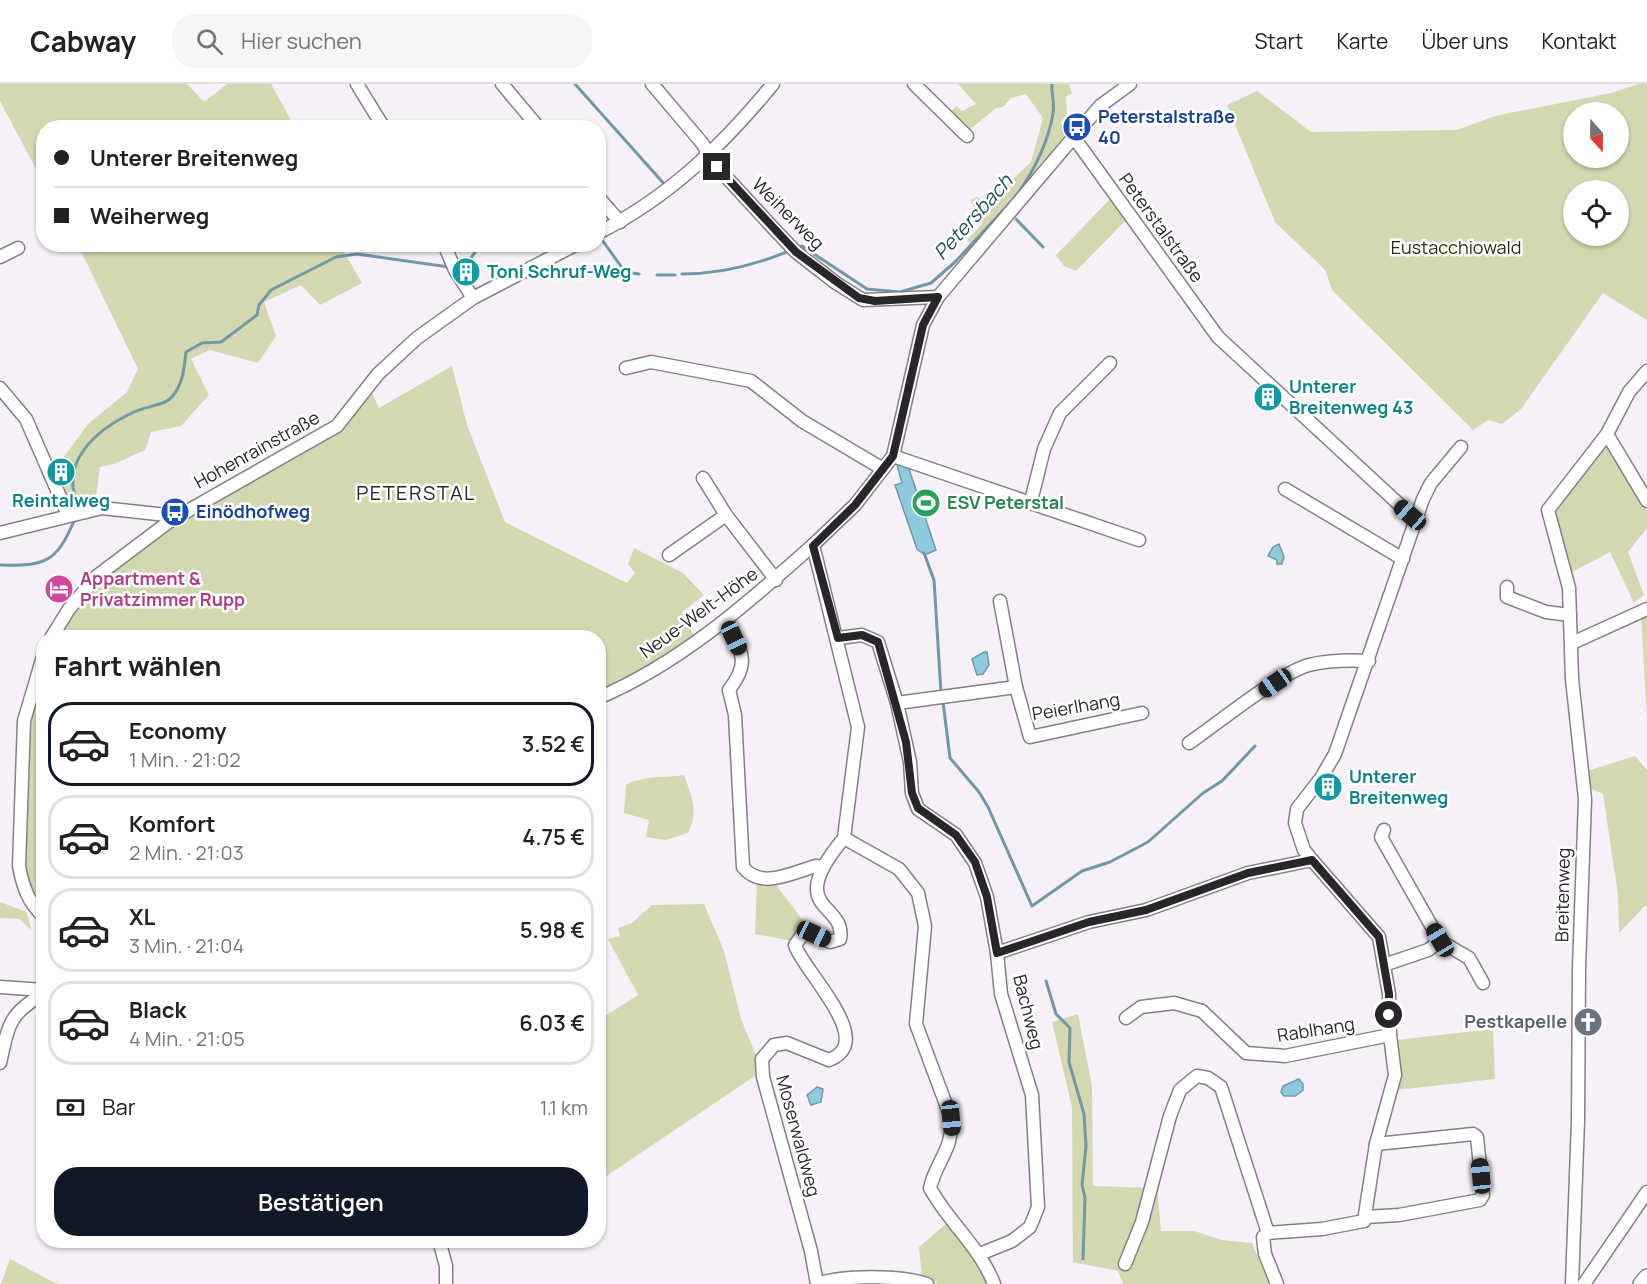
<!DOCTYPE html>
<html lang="de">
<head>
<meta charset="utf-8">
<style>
	:root { --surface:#fff; --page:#f6f6f6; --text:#222; --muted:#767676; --line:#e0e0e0; --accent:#111827 }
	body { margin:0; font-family:Manrope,sans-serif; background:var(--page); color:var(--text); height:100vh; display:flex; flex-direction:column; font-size:22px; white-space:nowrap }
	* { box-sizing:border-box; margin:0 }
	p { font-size:20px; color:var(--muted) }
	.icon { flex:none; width:33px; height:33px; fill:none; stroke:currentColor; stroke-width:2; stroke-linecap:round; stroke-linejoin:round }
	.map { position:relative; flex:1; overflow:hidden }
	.drawer { position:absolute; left:36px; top:546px; width:570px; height:618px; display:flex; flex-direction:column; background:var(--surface); border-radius:24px; box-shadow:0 2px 4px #0004 }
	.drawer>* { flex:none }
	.banner { position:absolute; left:36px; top:36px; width:570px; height:132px; border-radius:24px; box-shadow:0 2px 4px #0004; display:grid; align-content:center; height:132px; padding:0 18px; background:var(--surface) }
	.needle { width:39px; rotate:160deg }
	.buttons { position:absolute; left:1563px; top:18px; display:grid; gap:12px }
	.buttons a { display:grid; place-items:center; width:66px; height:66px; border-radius:50%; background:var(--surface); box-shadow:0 2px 4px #0004; font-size:30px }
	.end { position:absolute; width:27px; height:27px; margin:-14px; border:8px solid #29262a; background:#fff; box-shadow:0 0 0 3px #fff }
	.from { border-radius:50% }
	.car { position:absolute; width:18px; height:36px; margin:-18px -9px; border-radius:8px; box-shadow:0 0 4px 2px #0007; background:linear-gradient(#222 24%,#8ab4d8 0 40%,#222 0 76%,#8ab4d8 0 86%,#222 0) }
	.banner b { display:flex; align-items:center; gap:21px; height:57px; font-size:22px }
	.banner b+b { border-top:2px solid var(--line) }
	.banner i { width:15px; height:15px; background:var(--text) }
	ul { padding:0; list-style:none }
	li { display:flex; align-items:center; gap:18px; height:84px; margin:0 12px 9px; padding:0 6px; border:3px solid var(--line); border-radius:24px }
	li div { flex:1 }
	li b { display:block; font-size:22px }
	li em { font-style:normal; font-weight:600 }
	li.active { border-color:var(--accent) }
	li>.icon { width:54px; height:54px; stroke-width:1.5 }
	h2 { padding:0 18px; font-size:27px; line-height:72px }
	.pay { display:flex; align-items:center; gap:15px; height:66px; padding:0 18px; font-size:22px }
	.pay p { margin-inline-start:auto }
	.action { display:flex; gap:12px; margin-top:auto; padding:12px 18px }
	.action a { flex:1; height:69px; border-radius:24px; background:var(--accent); color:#fff; font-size:24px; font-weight:600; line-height:69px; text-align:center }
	header { display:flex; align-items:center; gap:36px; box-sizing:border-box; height:84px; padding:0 30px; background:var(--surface); border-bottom:2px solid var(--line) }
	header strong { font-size:28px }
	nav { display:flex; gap:33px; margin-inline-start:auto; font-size:21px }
	.search { width:420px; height:54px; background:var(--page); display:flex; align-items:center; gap:15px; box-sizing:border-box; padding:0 21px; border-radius:24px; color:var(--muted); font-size:22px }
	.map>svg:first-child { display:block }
	.green { fill:#d3d8b0; fill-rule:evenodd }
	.water { fill:#8ecade; stroke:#7099a8; stroke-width:1.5 }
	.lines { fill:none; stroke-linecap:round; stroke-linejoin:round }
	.stream { stroke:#7099a8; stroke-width:3 }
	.minor-casing { stroke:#857f87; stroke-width:15 }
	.major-casing { stroke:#857f87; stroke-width:18 }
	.minor { stroke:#fff; stroke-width:12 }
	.major { stroke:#fff; stroke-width:15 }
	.route { stroke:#29262a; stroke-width:8 }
	.labels { text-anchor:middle; stroke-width:5; stroke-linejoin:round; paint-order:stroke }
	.transit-label { font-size:18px; font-weight:bold; fill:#164399; stroke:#fff; text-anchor:start }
	.street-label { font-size:18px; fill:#29262a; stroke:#fff }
	.park-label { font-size:18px; fill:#2c2e06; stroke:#fff }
	.culture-label { font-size:18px; font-weight:bold; fill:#0d838f; stroke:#fff; text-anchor:start }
	.leisure-label { font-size:18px; font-weight:bold; fill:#27864d; stroke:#fff; text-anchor:start }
	.hotel-label { font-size:18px; font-weight:bold; fill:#b23c85; stroke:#fff; text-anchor:start }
	.worship-label { font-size:18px; font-weight:bold; fill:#5b616d; stroke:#fff; text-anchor:end }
	.water-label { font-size:20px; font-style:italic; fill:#1f5160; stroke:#fff }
	.neighbourhood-label { font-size:20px; letter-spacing:1.5px; fill:#29262a; stroke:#fff }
</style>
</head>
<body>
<header>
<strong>Cabway</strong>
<div class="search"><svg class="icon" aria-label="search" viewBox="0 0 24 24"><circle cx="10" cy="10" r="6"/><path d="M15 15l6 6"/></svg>Hier suchen</div>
<nav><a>Start</a><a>Karte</a><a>Über uns</a><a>Kontakt</a></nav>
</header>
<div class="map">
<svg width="1647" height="1200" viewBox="0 0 1647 1200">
	<rect width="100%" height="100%" fill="#f7f0f9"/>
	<g class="green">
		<path d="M0 0H187L204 18 227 0H271L291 36 281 44H44L43 98 0 17Z"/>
		<path d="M958 0H1069L1072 9 1066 13 1067 30 1060 39 1071 49 974 162 967 156 982 140 970 116 977 113 992 124 997 117 993 106 997 102 1001 106 1031 78 1043 34 1026 10 1011 14 1003 23 996 24 967 48 951 28 956 22 962 27 976 20Z"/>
		<path d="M1639 0H1647V236L1603 209 1521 325 1502 340 1488 336 1473 346 1332 206 1325 186 1275 138 1227 21 1257 7 1311 48 1457 46 1495 32 1611 9ZM1574 28H1618V74H1574ZM1574 106H1618V152H1574Z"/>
		<path d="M1112 113 1127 135 1076 187 1064 182 1056 171Z"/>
		<path d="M292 160 296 167 312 161H340L362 199 320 221 301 201 264 218 276 252 258 279 210 266 191 275 209 311 181 342 151 348 145 366 114 380 100 383 95 421 70 427 58 404 63 389 56 384 88 340 127 308 138 285 78 161Z"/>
		<path d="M452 282 467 341 505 438 627 499 635 489 628 480 634 464 683 489 704 511 682 528 696 556 599 614 598 554H56L101 494 180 438 345 344 371 307 379 324Z"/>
		<path d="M1602 361 1612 364 1647 427V444L1628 468 1644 511 1634 519 1610 468 1570 489 1553 431 1563 412Z"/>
		<path d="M1641 530H1647V634Z"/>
		<path d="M43 585V829L34 820 22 777 32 634Z"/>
		<path d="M1635 672 1647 686V823L1645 822 1619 849 1618 811 1603 710 1587 703V687Z"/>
		<path d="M684 691C692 714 699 727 688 749L666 756 646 753 649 736 624 729 626 701C643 691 664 694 684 691Z"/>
		<path d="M773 797 802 835 836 849 830 864 755 850 757 799Z"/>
		<path d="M0 818 27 828 31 846 19 835 0 834Z"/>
		<path d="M704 820 724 867 741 935 756 971 755 992 599 1097V1008L605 1004 599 995V936L638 911 608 855 620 852 618 844 632 839 652 821Z"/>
		<path d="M1078 930 1092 1002 1093 1102 1157 1104 1161 1147H1194L1222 1156 1252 1159 1269 1200H1123L1118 1187 1073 1178 1072 1023 1052 938Z"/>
		<path d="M1493 945 1495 995 1397 1006 1400 994 1396 956Z"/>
		<path d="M947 1139 979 1175 988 1200H938L922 1194 919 1163Z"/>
		<path d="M10 1175 51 1197 58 1200H1Z"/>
	</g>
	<g class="water">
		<path d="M900 378 908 382 936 466 925 471 917 465 895 401 902 399 897 381Z"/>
		<path d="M1279 460 1284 473 1282 480H1277V476L1268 472 1273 463Z"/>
		<path d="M984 568H987L989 581 983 590 977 591 972 575Z"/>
		<path d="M1299 995 1303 1000V1006L1295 1012H1284L1281 1008 1283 1002Z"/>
		<path d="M817 1003 823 1005 821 1018 811 1021 807 1011Z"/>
	</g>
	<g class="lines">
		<g class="stream">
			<path d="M575 0 666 102"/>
			<path d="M1016 112C1034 87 1048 60 1053 29 1055 19 1051 9 1052 0"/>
			<path d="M1016 135 1043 163"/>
			<path d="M600 153 625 188 639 190"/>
			<path d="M798 164 802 162 867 205 900 208 931 199 955 178 1012 117"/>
			<path d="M457 181 468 178 481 160"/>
			<path d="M682 190C720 190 753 182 789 167"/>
			<path d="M657 191H675"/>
			<path d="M78 420C59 378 96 346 132 329 142 323 162 322 170 315 183 302 184 285 186 268L202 259 221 258 257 231 259 221 271 206 336 173 357 170 449 183"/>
			<path d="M924 469 934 496 941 609"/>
			<path d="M0 481C45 482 56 479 74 437"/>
			<path d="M943 618 950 674 979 708 988 723 1032 822 1082 787 1110 778 1148 758 1203 709 1222 697 1255 662"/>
			<path d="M1046 897 1056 930 1070 944 1069 978 1084 1030 1086 1062 1082 1101 1085 1114 1083 1175"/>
		</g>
		<g class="minor-casing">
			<g id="minor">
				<path d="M357 0 384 44"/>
				<path d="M502 0 539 44"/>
				<path d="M652 0 702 59 717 83 775 146 796 168 836 199 863 216 938 213"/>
				<path d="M914 0 967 52"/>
				<path d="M1075 55 1218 253 1415 435"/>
				<path d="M598 113 620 138"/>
				<path d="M598 149C669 113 723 61 773 0"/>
				<path d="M444 160 455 186 473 214"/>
				<path d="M0 173 18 164"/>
				<path d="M626 284 651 278 751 297 802 337 883 385"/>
				<path d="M0 304 26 335 68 431"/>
				<path d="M1607 350 1647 417"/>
				<path d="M893 372 1139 456"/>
				<path d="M703 394 726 431 776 496"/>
				<path d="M1285 405 1403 475"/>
				<path d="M1031 417 1044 365 1060 329 1110 279"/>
				<path d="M0 449 102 424 176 432"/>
				<path d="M669 471 726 431"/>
				<path d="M1507 503V513L1546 528 1570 531"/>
				<path d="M1000 517 1016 603 1030 653 1142 629"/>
				<path d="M726 537C740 567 752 576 729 606L735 631 743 783C761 806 791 789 816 782L822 783"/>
				<path d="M51 554 69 525 97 492 170 437 337 342 378 290 417 254 473 214 577 160"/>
				<path d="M838 554 862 551 878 558 897 619 910 678 912 709 918 725 956 751 975 779 987 813 997 869 1001 910 1032 1011 1038 1123 1030 1143 1012 1157 980 1170"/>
				<path d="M1572 559 1647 525"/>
				<path d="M44 569 24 637 19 782C23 803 28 818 44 833"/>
				<path d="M598 614C679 580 748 519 813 461"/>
				<path d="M897 619 1016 603"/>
				<path d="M1189 659C1217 640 1279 589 1309 581 1329 576 1349 576 1369 577"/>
				<path d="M1384 746 1381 753 1440 857"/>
				<path d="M844 754C782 828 847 818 840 855L830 858 814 850H803L795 861C802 886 879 958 829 976L787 959 774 961 762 975 763 993 811 1167 817 1200C843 1191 900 1191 927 1200"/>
				<path d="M997 869 1089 838 1146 826 1248 789 1312 776"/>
				<path d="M1384 881 1428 866 1440 857 1469 874 1483 899"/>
				<path d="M0 903 44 906"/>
				<path d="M1126 934 1141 923 1174 919 1202 927 1246 969 1285 972 1390 951"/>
				<path d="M0 979C9 940 8 931 44 909"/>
				<path d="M1365 1133 1399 1131 1480 1116 1483 1111 1477 1053 1473 1050 1376 1060"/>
				<path d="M439 1156 446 1182V1200"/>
				<path d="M1125 1180 1142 1138 1170 1032 1180 1006 1197 992 1208 994 1221 1003 1268 1149"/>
				<path d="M994 1200C980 1163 949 1139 930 1104 936 1077 954 1065 951 1034L916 940 925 842 918 809 899 785 844 754 858 643 813 461 855 421 893 372 923 241 938 213 1100 22 1130 0"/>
				<path d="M1277 1200 1265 1170 1263 1153 1268 1149 1322 1145 1364 1137 1376 1060 1395 991 1390 951 1389 910 1379 853 1312 776 1304 766 1295 739 1297 725 1321 694 1335 670 1423 415 1431 399 1461 363"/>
				<path d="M1572 1200 1578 1037 1579 884 1585 715 1572 595 1569 504 1548 426 1607 350 1629 308 1647 287"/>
				<path d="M1584 1200 1647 1108"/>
			</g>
		</g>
		<g class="major-casing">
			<path id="major" d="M1641 1200 1647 1193"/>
		</g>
		<use href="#minor" class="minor"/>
		<use href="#major" class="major"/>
	</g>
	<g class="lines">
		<path class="route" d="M717 83 796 168 859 214 875 217 938 213 923 241 893 372 855 421 813 462 838 554 862 551 878 558 906 658 912 709 918 724 956 751 975 778 987 813 997 869 1089 838 1146 826 1248 789 1312 776 1379 853 1389 910V931"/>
	</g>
	<defs>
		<g id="bus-disc" transform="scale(1.5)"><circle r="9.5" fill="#1a4fb4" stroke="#fff"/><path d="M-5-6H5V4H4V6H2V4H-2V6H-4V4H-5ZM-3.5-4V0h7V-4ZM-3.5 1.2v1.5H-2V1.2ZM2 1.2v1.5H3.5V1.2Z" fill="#fff"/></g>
		<g id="building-disc" transform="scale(1.5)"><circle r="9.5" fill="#0f9aa8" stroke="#fff"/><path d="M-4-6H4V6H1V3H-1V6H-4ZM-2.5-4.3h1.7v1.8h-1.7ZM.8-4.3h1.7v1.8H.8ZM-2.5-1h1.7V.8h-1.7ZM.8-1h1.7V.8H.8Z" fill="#fff"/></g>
		<g id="stadium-disc" transform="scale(1.5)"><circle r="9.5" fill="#2e9e5b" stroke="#fff"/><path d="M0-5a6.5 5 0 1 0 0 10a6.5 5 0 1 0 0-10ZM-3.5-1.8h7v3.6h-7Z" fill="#fff"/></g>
		<g id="hotel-disc" transform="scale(1.5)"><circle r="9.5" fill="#d1479c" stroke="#fff"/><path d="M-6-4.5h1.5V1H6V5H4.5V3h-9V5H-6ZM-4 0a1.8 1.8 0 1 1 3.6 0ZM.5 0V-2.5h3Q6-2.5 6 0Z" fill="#fff"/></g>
		<g id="church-disc" transform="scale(1.5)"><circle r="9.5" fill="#6b7280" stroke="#fff"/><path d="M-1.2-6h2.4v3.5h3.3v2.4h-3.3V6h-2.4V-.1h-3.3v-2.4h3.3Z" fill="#fff"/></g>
	</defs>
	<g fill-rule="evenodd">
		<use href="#bus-disc" x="1077" y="43"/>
		<use href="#building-disc" x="466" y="188"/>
		<use href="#building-disc" x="1268" y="313"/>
		<use href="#building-disc" x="61" y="388"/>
		<use href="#stadium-disc" x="926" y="419"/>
		<use href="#bus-disc" x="175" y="428"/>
		<use href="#hotel-disc" x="59" y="505"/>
		<use href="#building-disc" x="1328" y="703"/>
		<use href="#church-disc" x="1588" y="938"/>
	</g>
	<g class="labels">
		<g class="transit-label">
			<text x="1098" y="39">Peterstalstraße<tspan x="1098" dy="21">40</tspan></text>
			<text x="196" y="434">Einödhofweg</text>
		</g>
		<g class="street-label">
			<text transform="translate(788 130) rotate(45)" y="6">Weiherweg</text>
			<text transform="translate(1161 144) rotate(54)" y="6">Peterstalstraße</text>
			<text transform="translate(257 366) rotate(-29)" y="6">Hohenrainstraße</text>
			<text transform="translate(699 529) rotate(-36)" y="6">Neue-Welt-Höhe</text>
			<text transform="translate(1076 623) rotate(-10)" y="6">Peierlhang</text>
			<text transform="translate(1563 811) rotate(-89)" y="6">Breitenweg</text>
			<text transform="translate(1028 928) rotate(76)" y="6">Bachweg</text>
			<text transform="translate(1316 946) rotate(-9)" y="6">Rablhang</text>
			<text transform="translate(798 1052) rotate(75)" y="6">Moserwaldweg</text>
		</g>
		<g class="park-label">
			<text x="1456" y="170">Eustacchiowald</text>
		</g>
		<g class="culture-label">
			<text x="487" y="194">Toni Schruf-Weg</text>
			<text x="1289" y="309">Unterer<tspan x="1289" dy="21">Breitenweg 43</tspan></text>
			<text x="61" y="423" text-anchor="middle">Reintalweg</text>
			<text x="1349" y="699">Unterer<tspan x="1349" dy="21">Breitenweg</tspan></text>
		</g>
		<g class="leisure-label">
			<text x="947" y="425">ESV Peterstal</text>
		</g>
		<g class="hotel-label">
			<text x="80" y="501">Appartment &amp;<tspan x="80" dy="21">Privatzimmer Rupp</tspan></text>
		</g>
		<g class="worship-label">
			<text x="1567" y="944">Pestkapelle</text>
		</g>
		<g class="water-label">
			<text transform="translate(973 133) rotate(-48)" y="7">Petersbach</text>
		</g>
		<g class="neighbourhood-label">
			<text x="416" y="416">PETERSTAL</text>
		</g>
	</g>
</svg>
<div class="buttons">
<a><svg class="needle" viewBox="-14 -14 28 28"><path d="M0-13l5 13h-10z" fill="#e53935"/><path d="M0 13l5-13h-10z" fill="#767676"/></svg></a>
<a><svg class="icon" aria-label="locate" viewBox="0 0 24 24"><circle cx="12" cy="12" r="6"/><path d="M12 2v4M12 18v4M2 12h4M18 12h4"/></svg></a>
</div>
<i class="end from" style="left:1389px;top:931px"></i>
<i class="end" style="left:717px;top:83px"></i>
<i class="car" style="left:1410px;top:431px;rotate:311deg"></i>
<i class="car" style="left:734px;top:554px;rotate:155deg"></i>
<i class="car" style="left:1275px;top:599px;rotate:235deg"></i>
<i class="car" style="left:814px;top:850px;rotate:115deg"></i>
<i class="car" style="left:1440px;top:856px;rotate:329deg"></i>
<i class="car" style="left:951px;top:1034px;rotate:174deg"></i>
<i class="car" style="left:1481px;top:1092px;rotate:354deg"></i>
<div class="banner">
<b><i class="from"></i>Unterer Breitenweg</b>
<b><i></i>Weiherweg</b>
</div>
<section class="drawer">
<h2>Fahrt wählen</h2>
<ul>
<li class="active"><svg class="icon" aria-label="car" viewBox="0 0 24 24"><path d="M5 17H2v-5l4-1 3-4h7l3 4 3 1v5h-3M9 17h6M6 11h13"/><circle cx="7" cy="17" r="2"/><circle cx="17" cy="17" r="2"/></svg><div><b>Economy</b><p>1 Min. · 21:02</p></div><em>3.52 €</em></li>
<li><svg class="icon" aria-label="car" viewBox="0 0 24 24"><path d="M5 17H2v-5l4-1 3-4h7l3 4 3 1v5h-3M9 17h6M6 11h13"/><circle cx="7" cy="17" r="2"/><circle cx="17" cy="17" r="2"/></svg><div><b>Komfort</b><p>2 Min. · 21:03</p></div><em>4.75 €</em></li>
<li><svg class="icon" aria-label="car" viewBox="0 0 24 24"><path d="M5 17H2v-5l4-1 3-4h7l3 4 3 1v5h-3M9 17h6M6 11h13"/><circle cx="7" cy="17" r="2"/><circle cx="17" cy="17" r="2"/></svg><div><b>XL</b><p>3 Min. · 21:04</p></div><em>5.98 €</em></li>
<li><svg class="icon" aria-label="car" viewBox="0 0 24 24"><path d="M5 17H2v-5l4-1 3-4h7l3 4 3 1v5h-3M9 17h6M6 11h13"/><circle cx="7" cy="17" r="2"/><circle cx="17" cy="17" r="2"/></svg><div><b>Black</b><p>4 Min. · 21:05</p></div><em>6.03 €</em></li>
</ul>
<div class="pay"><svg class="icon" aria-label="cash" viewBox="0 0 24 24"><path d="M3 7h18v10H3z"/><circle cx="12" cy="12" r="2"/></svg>Bar<p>1.1 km</p></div>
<div class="action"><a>Bestätigen</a></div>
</section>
</div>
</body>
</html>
